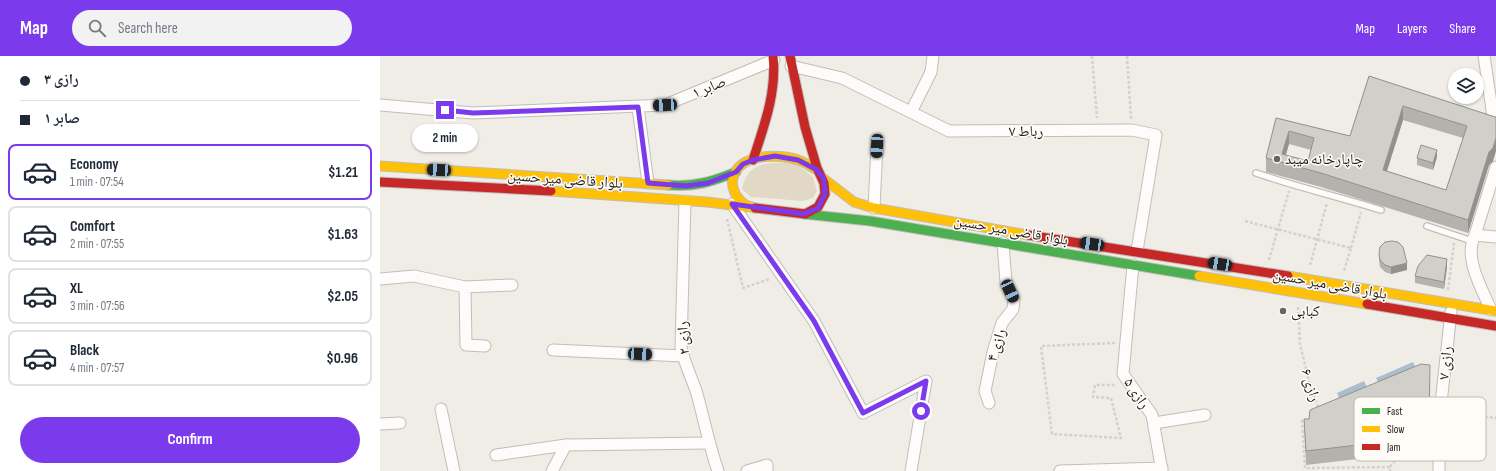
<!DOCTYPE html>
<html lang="en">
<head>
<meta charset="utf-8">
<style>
	:root { --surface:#fff; --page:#f2f2f3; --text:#1f2937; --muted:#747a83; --line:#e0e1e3; --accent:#7c3aed }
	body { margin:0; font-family:"Sofia Sans Condensed","Noto Naskh Arabic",sans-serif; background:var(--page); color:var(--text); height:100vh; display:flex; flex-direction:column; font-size:15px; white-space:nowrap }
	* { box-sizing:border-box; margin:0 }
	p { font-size:13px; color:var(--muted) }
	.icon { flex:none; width:22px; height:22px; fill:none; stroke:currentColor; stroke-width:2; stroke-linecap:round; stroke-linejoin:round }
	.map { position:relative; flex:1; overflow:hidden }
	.details { display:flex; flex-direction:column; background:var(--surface); width:380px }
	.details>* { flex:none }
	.hud { display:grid; align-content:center; height:88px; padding:0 20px; background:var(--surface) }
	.fabs { position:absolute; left:1068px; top:12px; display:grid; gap:8px }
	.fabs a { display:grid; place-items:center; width:36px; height:36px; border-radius:50%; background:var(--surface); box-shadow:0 1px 3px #0004; font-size:20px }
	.end { position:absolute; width:18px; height:18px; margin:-9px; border:5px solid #7c3aed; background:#fff; box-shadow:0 0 0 2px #fff }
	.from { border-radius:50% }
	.bubble { position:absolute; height:28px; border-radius:14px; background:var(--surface); box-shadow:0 1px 3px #0004; font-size:13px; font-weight:700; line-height:28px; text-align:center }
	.car { position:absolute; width:12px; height:24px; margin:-12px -6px; border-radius:5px; box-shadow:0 0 3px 1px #0007; background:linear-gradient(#222 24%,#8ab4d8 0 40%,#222 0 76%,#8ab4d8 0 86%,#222 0) }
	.hud b { display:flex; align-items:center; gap:14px; height:38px; font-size:15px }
	.hud b+b { border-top:1px solid var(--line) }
	.hud i { width:10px; height:10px; background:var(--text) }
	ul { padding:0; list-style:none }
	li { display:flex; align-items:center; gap:12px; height:56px; margin:0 8px 6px; padding:0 12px; border:2px solid var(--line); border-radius:8px }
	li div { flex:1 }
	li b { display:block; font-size:15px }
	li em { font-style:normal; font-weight:700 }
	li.on { border-color:var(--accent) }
	li>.icon { width:36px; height:36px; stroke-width:1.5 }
	.cta { display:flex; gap:8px; margin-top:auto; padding:8px 20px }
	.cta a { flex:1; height:46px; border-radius:24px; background:var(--accent); color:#fff; font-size:16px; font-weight:700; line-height:46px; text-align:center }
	header { display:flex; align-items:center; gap:24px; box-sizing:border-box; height:56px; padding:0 20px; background:var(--accent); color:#fff }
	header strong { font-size:19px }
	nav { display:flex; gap:22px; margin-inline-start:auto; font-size:14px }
	.search { width:280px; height:36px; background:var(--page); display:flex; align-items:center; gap:10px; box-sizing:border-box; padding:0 14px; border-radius:22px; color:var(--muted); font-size:15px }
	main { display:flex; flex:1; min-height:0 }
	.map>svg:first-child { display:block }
	.green { fill:#e1d9c6 }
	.water { fill:#abbdce }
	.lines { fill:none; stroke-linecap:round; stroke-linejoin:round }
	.lane-casing { stroke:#c0beb9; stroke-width:8 }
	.street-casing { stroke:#c0beb9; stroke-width:13 }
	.fast-casing { stroke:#c0beb9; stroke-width:11 }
	.slow-casing { stroke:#c0beb9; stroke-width:11 }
	.jam-casing { stroke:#c0beb9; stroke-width:11 }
	.path { stroke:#d1d1cf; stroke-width:2.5; stroke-dasharray:3 2; stroke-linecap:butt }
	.lane { stroke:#fdfcfb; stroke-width:5.5 }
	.street { stroke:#fdfcfb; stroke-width:11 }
	.fast { stroke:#4caf50; stroke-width:9 }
	.slow { stroke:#ffc107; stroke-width:9 }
	.jam { stroke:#c62828; stroke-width:9 }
	.wall { fill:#b4b2ad; fill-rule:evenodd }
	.shaded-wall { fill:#92918d }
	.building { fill:#d1cfc9; stroke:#92918d; fill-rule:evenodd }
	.route { stroke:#7c3aed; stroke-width:5 }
	.poi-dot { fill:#686560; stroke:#fffcf7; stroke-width:1.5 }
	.labels { text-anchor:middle; stroke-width:3; stroke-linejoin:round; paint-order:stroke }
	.street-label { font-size:15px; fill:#1e1c18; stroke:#fffcf7 }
	.poi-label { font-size:15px; fill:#1e1c18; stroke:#fffcf7; text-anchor:start }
	.key { fill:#fffcf7; stroke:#bcb9b4; stroke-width:1 }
	.key-label { font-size:11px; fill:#1e1c18 }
</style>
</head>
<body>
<header>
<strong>Map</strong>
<div class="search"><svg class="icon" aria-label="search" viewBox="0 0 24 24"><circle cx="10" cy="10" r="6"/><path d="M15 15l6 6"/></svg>Search here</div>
<nav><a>Map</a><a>Layers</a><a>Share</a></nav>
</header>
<main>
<section class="details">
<div class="hud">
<b><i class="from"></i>رازی ۳</b>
<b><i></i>صابر ۱</b>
</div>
<ul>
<li class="on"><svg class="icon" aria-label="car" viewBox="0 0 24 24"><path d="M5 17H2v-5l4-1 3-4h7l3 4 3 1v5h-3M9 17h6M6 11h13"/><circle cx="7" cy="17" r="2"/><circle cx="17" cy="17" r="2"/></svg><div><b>Economy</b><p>1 min · 07:54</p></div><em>$1.21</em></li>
<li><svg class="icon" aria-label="car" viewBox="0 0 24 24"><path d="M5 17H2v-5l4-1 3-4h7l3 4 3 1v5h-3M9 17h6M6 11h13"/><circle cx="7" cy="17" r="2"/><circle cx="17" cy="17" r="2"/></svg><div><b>Comfort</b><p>2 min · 07:55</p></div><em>$1.63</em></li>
<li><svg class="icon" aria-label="car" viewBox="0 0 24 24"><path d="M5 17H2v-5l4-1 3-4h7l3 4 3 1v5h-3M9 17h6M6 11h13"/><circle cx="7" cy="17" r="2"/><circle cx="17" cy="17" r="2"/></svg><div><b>XL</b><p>3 min · 07:56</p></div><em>$2.05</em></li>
<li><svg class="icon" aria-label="car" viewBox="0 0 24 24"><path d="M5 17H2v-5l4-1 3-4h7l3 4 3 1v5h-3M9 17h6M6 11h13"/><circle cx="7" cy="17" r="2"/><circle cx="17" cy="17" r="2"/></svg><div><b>Black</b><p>4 min · 07:57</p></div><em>$0.96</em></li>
</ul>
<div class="cta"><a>Confirm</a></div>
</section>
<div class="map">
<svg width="1116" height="415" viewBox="0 0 1116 415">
	<rect width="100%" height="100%" fill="#f0ede6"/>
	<path class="green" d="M414 106 433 121 437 135 433 142 423 145 371 141 362 133C369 103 388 108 414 106Z"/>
	<g class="water">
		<path d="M1033 306 1039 319 1002 335 996 322Z"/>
		<path d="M984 325 991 340 964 353 957 337Z"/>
	</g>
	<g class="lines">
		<g class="lane-casing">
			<g id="lane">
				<path d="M876 117C917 131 960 141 1001 154"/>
				<path d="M1047 170 1092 185"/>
			</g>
		</g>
		<g class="street-casing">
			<g id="street">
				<path d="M1104 0 1114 67"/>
				<path d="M411 10 462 22 569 75 752 74 776 79 757 195"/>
				<path d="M0 49 93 57 285 49 394 4"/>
				<path d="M258 51 268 127"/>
				<path d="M531 56 551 16 553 0"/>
				<path d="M305 145 301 291C304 307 312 322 317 338 324 363 329 389 338 415"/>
				<path d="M352 148 434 265 483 357 546 325 531 415"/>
				<path d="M494 152 497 89"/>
				<path d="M1095 179 1116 111"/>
				<path d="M753 209 743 318 772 359 782 415"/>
				<path d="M0 223 34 220 85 231"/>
				<path d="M1111 254C1102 233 1083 201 1095 179L1116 181"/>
				<path d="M105 290 86 289 85 231 132 229"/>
				<path d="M173 294 303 300"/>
				<path d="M609 347 605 335 613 296 622 267 633 253 634 244 626 226 623 187"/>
				<path d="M61 353 74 415"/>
				<path d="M774 367 825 359"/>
				<path d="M0 368 20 367"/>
				<path d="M116 399 186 389 328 387"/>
				<path d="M172 415 186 389"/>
				<path d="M367 415 387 409V415"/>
				<path d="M680 415 782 412"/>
				<path d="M1059 415V365L1071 256"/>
			</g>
		</g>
		<g class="fast-casing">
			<g id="fast">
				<path d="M288 129C315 131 331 126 356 116"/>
				<path d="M424 158 490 165 819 220"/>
			</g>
		</g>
		<g class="slow-casing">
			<g id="slow">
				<path d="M0 110 288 129"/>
				<path d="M444 123 474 146 494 152 648 179"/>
				<path d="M171 135 327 146 367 151"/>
				<path d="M375 152C357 149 345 128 358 112 370 98 402 98 418 104 425 106 431 111 437 114"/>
				<path d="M819 220 987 248"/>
				<path d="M908 220 1116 255"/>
			</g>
		</g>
		<g class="jam-casing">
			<g id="jam">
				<path d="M373 104C384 70 397 36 393 0"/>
				<path d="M0 126 171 135"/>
				<path d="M375 152 425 158 438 151 445 138 444 127 437 112 425 71 410 0"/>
				<path d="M648 179 908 220"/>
				<path d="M987 248 1116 270"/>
			</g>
		</g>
		<g class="path">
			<path d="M712 0 717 62"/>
			<path d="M747 0 751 63"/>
			<path d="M347 163 363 232 390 223"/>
			<path d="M865 165 971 192 964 215"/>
			<path d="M971 192 981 156"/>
			<path d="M889 204 909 135"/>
			<path d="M930 209 947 147"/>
			<path d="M1068 234 1074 187"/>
			<path d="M918 251 920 288 930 329 939 353"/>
			<path d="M735 287 661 290 672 378 741 382 731 342 713 341 715 329H736"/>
			<path d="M1070 357 1116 362"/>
			<path d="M928 364 922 365 925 412 1010 411V415"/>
			<path d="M1010 411 1021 397 1048 385"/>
		</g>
		<use href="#lane" class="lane"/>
		<use href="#street" class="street"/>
		<use href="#fast" class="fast"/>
		<use href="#slow" class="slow"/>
		<use href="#jam" class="jam"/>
	</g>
	<g class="wall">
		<path d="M989 20 1112 60 1113 105 1109 109 1088 177 941 131 886 116V102L896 62 970 80ZM1023 64 1083 82 1066 134 1007 115ZM909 88 931 94 928 105 906 99Z"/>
		<path d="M1057 101 1053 114 1037 109V102Z"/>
		<path d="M999 198 1027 214 1011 218 1005 216 1000 211 999 205Z"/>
		<path d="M1067 211 1064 233 1035 227V220Z"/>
		<path d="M1050 323 1049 381 1012 399 926 409 924 363H929Z"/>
	</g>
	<g class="shaded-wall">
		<path d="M1023 50V64L1003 127V114Z"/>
		<path d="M909 75V88L903 107 902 98Z"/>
		<path d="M1116 82V95L1113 105 1109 109 1088 177V164L1109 96Z"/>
		<path d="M1057 94V101L1053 114V107Z"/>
		<path d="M1067 203V211L1064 233V226Z"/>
		<path d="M1027 207V214L1011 218V211Z"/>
		<path d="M1050 323 1049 381 1012 399V385Z"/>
	</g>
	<g class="building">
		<path d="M989 20 1112 60 1116 61V82L1113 92 1109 96 1088 164 941 117 886 102 896 62 970 80ZM1023 50 1087 70 1066 134 1003 114ZM909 75 934 82 928 105 902 98Z"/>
		<path d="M1041 89 1057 94 1053 107 1037 102Z"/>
		<path d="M1012 185 1018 186 1023 191 1027 207 1011 211 1005 209 1000 204 999 198 1000 191 1005 186Z"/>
		<path d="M1047 199 1067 203 1064 226 1035 220 1038 210Z"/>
		<path d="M1041 308 1050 309 1049 367 1012 385 926 395 924 363H929L930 354Z"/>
	</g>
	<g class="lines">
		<path class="route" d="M65 54 93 57 258 51 268 127 306 130 328 127 356 116 363 108 373 104 395 100 418 104 437 114 444 123 445 138 438 152 424 158 352 148 434 265 483 357 546 325 541 355"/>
	</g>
	<g class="poi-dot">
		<circle cx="897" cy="103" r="4"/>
		<circle cx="903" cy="255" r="4"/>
	</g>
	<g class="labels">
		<g class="street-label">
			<text transform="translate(329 31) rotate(-22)" y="5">صابر ۱</text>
			<text x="646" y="80">رباط ۷</text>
			<text transform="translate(185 123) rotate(4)" y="5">بلوار قاضی میر حسین</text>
			<text transform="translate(631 174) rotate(10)" y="5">بلوار قاضی میر حسین</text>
			<text transform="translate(950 228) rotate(10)" y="5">بلوار قاضی میر حسین</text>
			<text transform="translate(303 282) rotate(-94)" y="5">رازی ۲</text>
			<text transform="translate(616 289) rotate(-73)" y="5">رازی ۴</text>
			<text transform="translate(1065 307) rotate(-84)" y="5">رازی ۷</text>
			<text transform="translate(931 329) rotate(73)" y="5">رازی ۶</text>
			<text transform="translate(757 337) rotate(56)" y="5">رازی ۵</text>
		</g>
		<g class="poi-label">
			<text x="905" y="108">چاپارخانه میبد</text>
			<text x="911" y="260">کبابی</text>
		</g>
	</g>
	<rect x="974" y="341" width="132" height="64" rx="6" class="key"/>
	<rect x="982" y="352" width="18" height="6" fill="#4caf50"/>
	<rect x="982" y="370" width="18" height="6" fill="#ffc107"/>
	<rect x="982" y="388" width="18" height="6" fill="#c62828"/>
	<g class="key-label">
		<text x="1007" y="359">Fast</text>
		<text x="1007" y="377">Slow</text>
		<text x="1007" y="395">Jam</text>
	</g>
</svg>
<div class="fabs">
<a><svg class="icon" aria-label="layers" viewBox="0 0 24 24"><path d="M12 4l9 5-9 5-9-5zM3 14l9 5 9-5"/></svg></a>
</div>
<i class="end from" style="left:541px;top:355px"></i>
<i class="end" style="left:65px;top:54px"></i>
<div class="bubble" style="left:32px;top:68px;width:66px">2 min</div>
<i class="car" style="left:285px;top:49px;rotate:267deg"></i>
<i class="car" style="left:497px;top:90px;rotate:183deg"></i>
<i class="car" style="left:59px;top:114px;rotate:273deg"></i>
<i class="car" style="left:712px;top:188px;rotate:278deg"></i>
<i class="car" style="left:840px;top:208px;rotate:279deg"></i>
<i class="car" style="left:630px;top:235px;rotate:155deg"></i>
<i class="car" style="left:260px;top:298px;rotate:93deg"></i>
</div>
</main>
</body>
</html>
